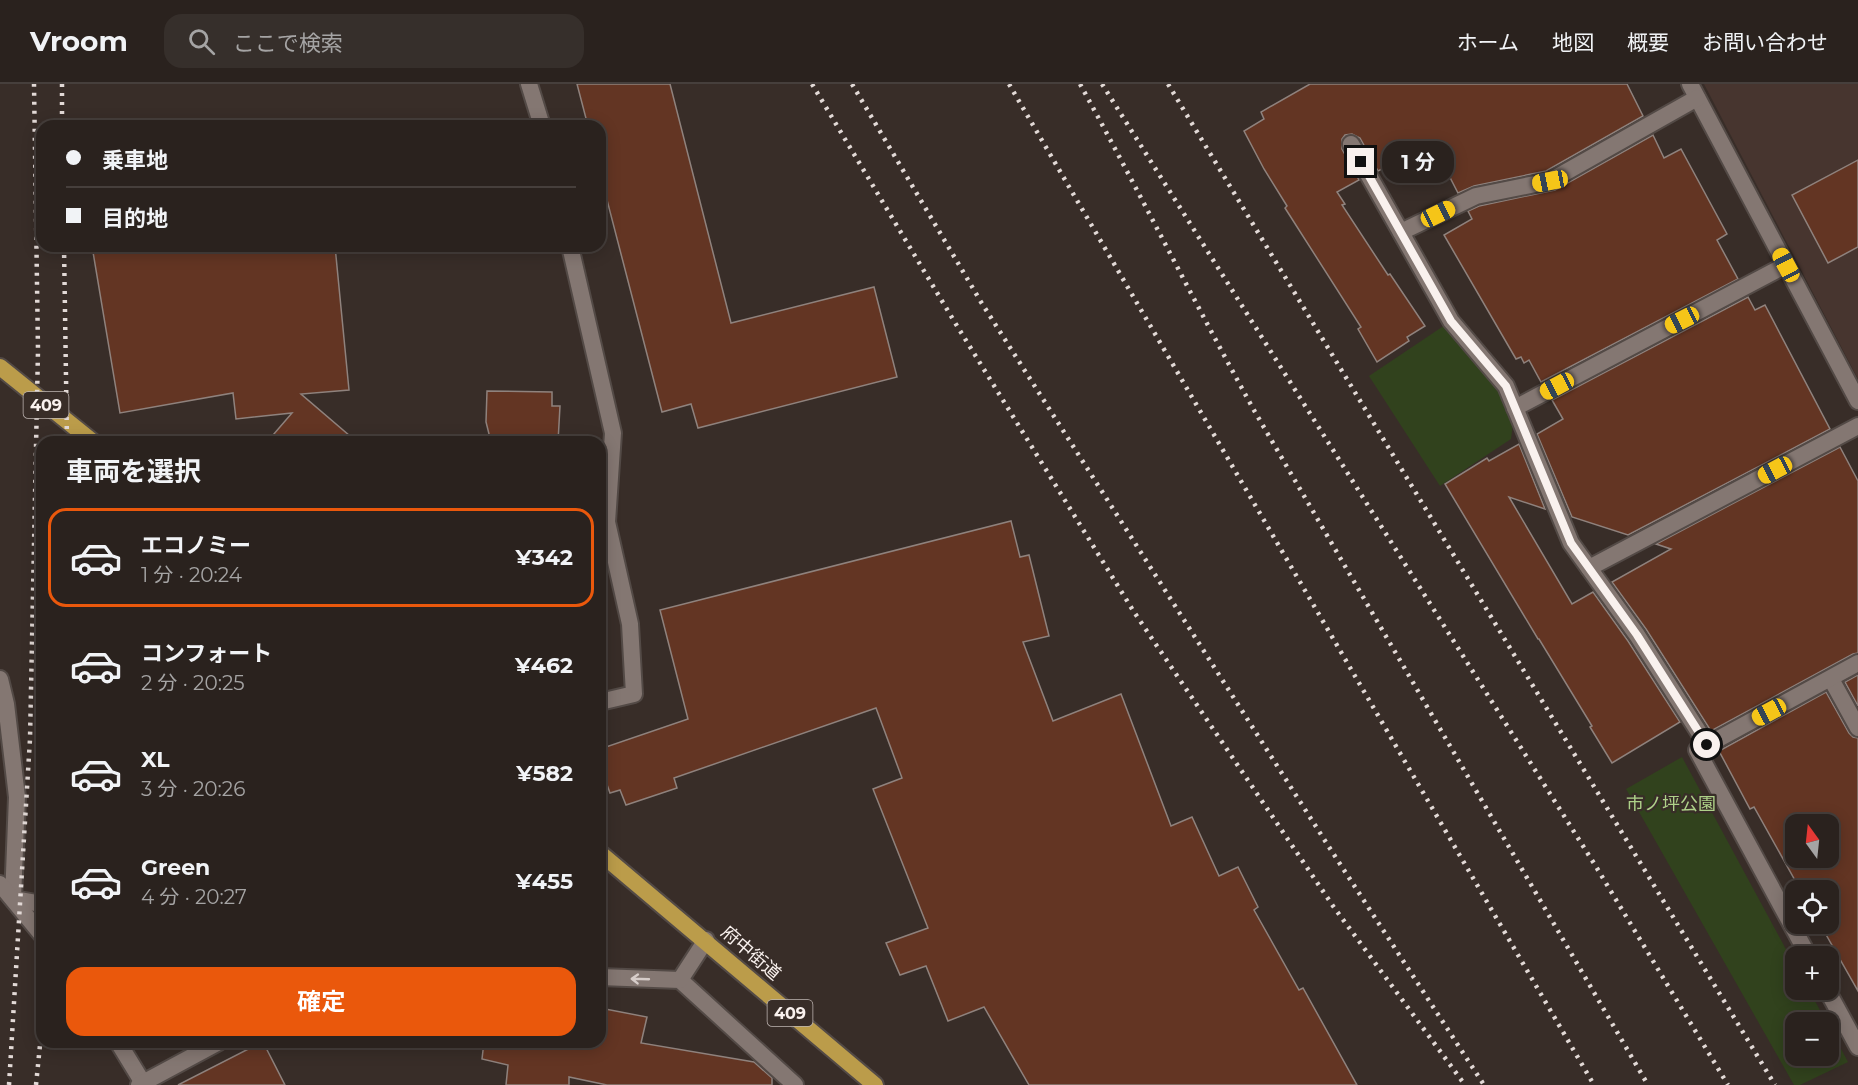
<!DOCTYPE html>
<html lang="ja">
<head>
<meta charset="utf-8">
<style>
	:root { --surface:#2a221e; --page:#362f2b; --text:#f1f3f6; --muted:#a5a4a4; --line:#463f3c; --accent:#ea580c }
	body { margin:0; font-family:Montserrat,"Noto Sans JP",sans-serif; background:var(--page); color:var(--text); height:100vh; display:flex; flex-direction:column; font-size:22px; white-space:nowrap }
	* { box-sizing:border-box; margin:0 }
	p { font-size:20px; color:var(--muted) }
	.icon { flex:none; width:33px; height:33px; fill:none; stroke:currentColor; stroke-width:2; stroke-linecap:round; stroke-linejoin:round }
	.map { position:relative; flex:1; overflow:hidden }
	.sheet { position:absolute; left:36px; top:352px; width:570px; height:612px; display:flex; flex-direction:column; background:var(--surface); border-radius:18px; box-shadow:0 3px 15px #0003,0 0 0 2px var(--line) }
	.sheet>* { flex:none }
	.guide { position:absolute; left:36px; top:36px; width:570px; height:132px; border-radius:18px; box-shadow:0 3px 15px #0003,0 0 0 2px var(--line); display:grid; align-content:center; height:132px; padding:0 30px; background:var(--surface) }
	.needle { width:39px; rotate:345deg }
	.fabs { position:absolute; left:1785px; top:730px; display:grid; gap:12px }
	.fabs a { display:grid; place-items:center; width:54px; height:54px; border-radius:12px; background:var(--surface); box-shadow:0 3px 15px #0003,0 0 0 2px var(--line); font-size:30px }
	.end { position:absolute; width:27px; height:27px; margin:-14px; border:8px solid #f9f1ee; background:#111; box-shadow:0 0 0 3px #111 }
	.from { border-radius:50% }
	.bubble { position:absolute; height:42px; border-radius:18px; background:var(--surface); box-shadow:0 3px 15px #0003,0 0 0 2px var(--line); font-size:20px; font-weight:700; line-height:42px; text-align:center }
	.car { position:absolute; width:18px; height:36px; margin:-18px -9px; border-radius:8px; box-shadow:0 0 4px 2px #0007; background:linear-gradient(#f5c518 24%,#345 0 40%,#f5c518 0 76%,#345 0 86%,#f5c518 0) }
	.guide b { display:flex; align-items:center; gap:21px; height:57px; font-size:22px }
	.guide b+b { border-top:2px solid var(--line) }
	.guide i { width:15px; height:15px; background:var(--text) }
	ul { padding:0; list-style:none }
	li { display:flex; align-items:center; gap:18px; height:99px; margin:0 12px 9px; padding:0 18px; border:3px solid transparent; border-radius:18px }
	li div { flex:1 }
	li b { display:block; font-size:22px }
	li em { font-style:normal; font-weight:700 }
	li.current { border-color:var(--accent) }
	li>.icon { width:54px; height:54px; stroke-width:1.5 }
	h2 { padding:0 30px; font-size:27px; line-height:72px }
	.action { display:flex; gap:12px; margin-top:auto; padding:12px 30px }
	.action a { flex:1; height:69px; border-radius:18px; background:var(--accent); color:#fff; font-size:24px; font-weight:700; line-height:69px; text-align:center }
	header { display:flex; align-items:center; gap:36px; box-sizing:border-box; height:84px; padding:0 30px; background:var(--surface); border-bottom:2px solid var(--line) }
	header strong { font-size:28px }
	nav { display:flex; gap:33px; margin-inline-start:auto; font-size:21px }
	.search { width:420px; height:54px; background:var(--page); display:flex; align-items:center; gap:15px; box-sizing:border-box; padding:0 21px; border-radius:18px; color:var(--muted); font-size:22px }
	.map>svg:first-child { display:block }
	.built { fill:#47352f }
	.green { fill:#31421d }
	.building { fill:#633523; stroke:#8f827d; stroke-width:1.5; fill-rule:evenodd }
	.lines { fill:none; stroke-linecap:round; stroke-linejoin:round }
	.service-casing { stroke:#534a46; stroke-width:20 }
	.minor-casing { stroke:#534a46; stroke-width:20 }
	.trunk-casing { stroke:#534a46; stroke-width:20 }
	.service { stroke:#847772; stroke-width:16 }
	.minor { stroke:#847772; stroke-width:16 }
	.trunk { stroke:#bb9c4a; stroke-width:16 }
	.rail { stroke:#e2d9d6; stroke-width:4.5; stroke-dasharray:3 6; stroke-linecap:butt }
	.oneway { stroke:#d6ccc9 }
	.route { stroke:#f9f1ee; stroke-width:8 }
	.labels { text-anchor:middle; stroke-width:4.5; stroke-linejoin:round; paint-order:stroke }
	.shield { fill:#382d28; stroke:#bfb6b3; stroke-width:1.5 }
	.shield-label { font-size:16px; font-weight:bold; fill:#f9f1ee }
	.park-label { font-size:18px; fill:#aed189; stroke:#382d28 }
	.street-label { font-size:18px; fill:#f9f1ee; stroke:#382d28 }
</style>
</head>
<body>
<header>
<strong>Vroom</strong>
<div class="search"><svg class="icon" aria-label="search" viewBox="0 0 24 24"><circle cx="10" cy="10" r="6"/><path d="M15 15l6 6"/></svg>ここで検索</div>
<nav><a>ホーム</a><a>地図</a><a>概要</a><a>お問い合わせ</a></nav>
</header>
<div class="map">
<svg width="1858" height="1001" viewBox="0 0 1858 1001">
	<rect width="100%" height="100%" fill="#382d28"/>
	<path class="built" d="M1704 0H1858V295Z"/>
	<g class="green">
		<path d="M1451 237 1515 324 1511 355 1440 402 1369 292Z"/>
		<path d="M1682 673 1795 882 1796 906H1809L1827 939H1796V972H1828L1829 942 1848 978 1800 1001H1794L1626 705Z"/>
	</g>
	<g class="building">
		<path d="M577 0H670L731 239 874 203 897 293 698 344 691 320 662 328 600 89V42H588Z"/>
		<path d="M1310 0H1627L1643 32 1546 87 1474 102 1458 109 1440 74 1415 87 1407 72 1378 87 1360 54 1352 50 1345 51 1342 55V65L1359 96 1337 108 1345 120 1342 121 1388 191 1390 190 1425 242 1407 253 1409 257 1377 278 1358 245 1361 243 1285 124 1287 122 1264 85 1244 47 1264 35 1261 28Z"/>
		<path d="M1653 51 1664 74 1681 65 1727 150 1717 156 1738 195 1541 298 1529 276 1524 279 1521 273 1516 275 1444 151 1472 135 1468 127 1479 122 1555 106Z"/>
		<path d="M1858 76V163L1828 179 1792 111Z"/>
		<path d="M92 162H335L349 306 301 310 357 358H267L292 329 236 335 233 309 120 329Z"/>
		<path d="M1748 213 1755 226 1765 221 1830 345 1628 451 1572 433 1537 350 1563 335 1552 316Z"/>
		<path d="M487 307 552 308V322H560L558 358H491L486 338Z"/>
		<path d="M1519 360 1545 425 1509 413 1572 520 1593 508 1628 557 1680 638 1612 679 1590 643 1592 642 1539 555H1538L1445 400 1487 374 1489 377Z"/>
		<path d="M1840 363 1858 397V569L1853 570 1711 647 1646 545 1612 498 1671 465 1656 460Z"/>
		<path d="M1011 437 1020 473 1029 471 1049 552 1023 558 1053 637 1121 610 1171 742 1192 733 1219 792 1238 783 1258 823 1254 826 1299 906 1303 904 1357 1001H1029L984 923 948 937 926 882 900 891 886 859 928 844 873 705 902 694 876 624 674 694 677 704 626 721 620 706 610 709 600 681V665L688 635 660 526Z"/>
		<path d="M1858 591V622L1845 598Z"/>
		<path d="M1826 608 1849 649 1853 653 1858 654V907L1820 840H1828V807H1801L1754 723 1750 725 1719 667ZM1796 741H1828V774H1796Z"/>
		<path d="M600 924 647 933 641 959 754 978 772 994V1001H607L569 993V1001H506L508 981 482 975 484 958H600Z"/>
		<path d="M262 958H263L285 1001H178Z"/>
	</g>
	<g class="lines">
		<g class="service-casing">
			<g id="service">
				<path d="M1831 595 1858 644"/>
				<path d="M1697 666 1809 873"/>
				<path d="M1827 906 1858 963"/>
			</g>
		</g>
		<g class="minor-casing">
			<g id="minor">
				<path d="M529 0 542 42"/>
				<path d="M1690 0 1858 317"/>
				<path d="M1351 60 1451 237 1506 302 1571 459 1637 551 1707 661"/>
				<path d="M1401 148 1476 112 1550 97 1697 14"/>
				<path d="M570 162 613 349 607 438 630 540 634 610 600 618"/>
				<path d="M1515 324 1786 181"/>
				<path d="M1589 484 1858 342"/>
				<path d="M0 595 6 620 17 713 13 815 42 820"/>
				<path d="M1698 666 1858 579"/>
				<path d="M0 800 42 851"/>
				<path d="M600 893 680 896 795 1001"/>
				<path d="M680 896 706 856"/>
				<path d="M118 958 143 999"/>
				<path d="M139 1001 219 958"/>
			</g>
		</g>
		<g class="trunk-casing">
			<g id="trunk">
				<path d="M0 283 93 358"/>
				<path d="M600 769 875 1001"/>
			</g>
		</g>
		<use href="#service" class="service"/>
		<use href="#minor" class="minor"/>
		<use href="#trunk" class="trunk"/>
		<g class="rail">
			<path d="M62 0V42"/>
			<path d="M812 0 954 237 1134 528 1333 822 1465 1001"/>
			<path d="M852 0 981 218 1329 763 1484 1001"/>
			<path d="M1009 0 1594 1001"/>
			<path d="M1080 0C1140 109 1195 220 1255 328L1648 1001"/>
			<path d="M1102 0 1595 781 1728 1001"/>
			<path d="M1168 0 1775 1001"/>
			<path d="M64 162 67 358"/>
			<path d="M9 1001 30 655 38 266 34 0"/>
			<path d="M36 1001 42 941"/>
		</g>
	</g>
	<defs><path id="oneway-shaft" d="M-6 0H5M1.5-3L5.5 0L1.5 3" fill="none" stroke-width="1.6" stroke-linecap="round" stroke-linejoin="round" transform="scale(1.5)"/></defs>
	<use class="oneway" href="#oneway-shaft" transform="translate(640 895) rotate(-178)"/>
	<g class="lines">
		<path class="route" d="M1361 78 1451 237 1506 302 1571 459 1637 551 1707 661"/>
	</g>
	<g class="labels">
		<g class="shield">
			<rect x="23.5" y="308" width="45" height="26" rx="4.5"/>
			<rect x="767.5" y="916" width="45" height="26" rx="4.5"/>
		</g>
		<g class="shield-label">
			<text x="46" y="327">409</text>
			<text x="790" y="935">409</text>
		</g>
		<g class="park-label">
			<text x="1671" y="726">市ノ坪公園</text>
		</g>
		<g class="street-label">
			<text transform="translate(751 869) rotate(41)" y="6">府中街道</text>
		</g>
	</g>
</svg>
<div class="fabs">
<a><svg class="needle" viewBox="-14 -14 28 28"><path d="M0-13l5 13h-10z" fill="#e53935"/><path d="M0 13l5-13h-10z" fill="#a5a4a4"/></svg></a>
<a><svg class="icon" aria-label="locate" viewBox="0 0 24 24"><circle cx="12" cy="12" r="6"/><path d="M12 2v4M12 18v4M2 12h4M18 12h4"/></svg></a>
<a>+</a>
<a>−</a>
</div>
<i class="end from" style="left:1707px;top:661px"></i>
<i class="end" style="left:1361px;top:78px"></i>
<div class="bubble" style="left:1382px;top:57px;width:72px">1 分</div>
<i class="car" style="left:1550px;top:97px;rotate:259deg"></i>
<i class="car" style="left:1438px;top:130px;rotate:64deg"></i>
<i class="car" style="left:1786px;top:181px;rotate:332deg"></i>
<i class="car" style="left:1682px;top:236px;rotate:243deg"></i>
<i class="car" style="left:1557px;top:302px;rotate:242deg"></i>
<i class="car" style="left:1775px;top:386px;rotate:242deg"></i>
<i class="car" style="left:1769px;top:628px;rotate:242deg"></i>
<div class="guide">
<b><i class="from"></i>乗車地</b>
<b><i></i>目的地</b>
</div>
<section class="sheet">
<h2>車両を選択</h2>
<ul>
<li class="current"><svg class="icon" aria-label="car" viewBox="0 0 24 24"><path d="M5 17H2v-5l4-1 3-4h7l3 4 3 1v5h-3M9 17h6M6 11h13"/><circle cx="7" cy="17" r="2"/><circle cx="17" cy="17" r="2"/></svg><div><b>エコノミー</b><p>1 分 · 20:24</p></div><em>¥342</em></li>
<li><svg class="icon" aria-label="car" viewBox="0 0 24 24"><path d="M5 17H2v-5l4-1 3-4h7l3 4 3 1v5h-3M9 17h6M6 11h13"/><circle cx="7" cy="17" r="2"/><circle cx="17" cy="17" r="2"/></svg><div><b>コンフォート</b><p>2 分 · 20:25</p></div><em>¥462</em></li>
<li><svg class="icon" aria-label="car" viewBox="0 0 24 24"><path d="M5 17H2v-5l4-1 3-4h7l3 4 3 1v5h-3M9 17h6M6 11h13"/><circle cx="7" cy="17" r="2"/><circle cx="17" cy="17" r="2"/></svg><div><b>XL</b><p>3 分 · 20:26</p></div><em>¥582</em></li>
<li><svg class="icon" aria-label="car" viewBox="0 0 24 24"><path d="M5 17H2v-5l4-1 3-4h7l3 4 3 1v5h-3M9 17h6M6 11h13"/><circle cx="7" cy="17" r="2"/><circle cx="17" cy="17" r="2"/></svg><div><b>Green</b><p>4 分 · 20:27</p></div><em>¥455</em></li>
</ul>
<div class="action"><a>確定</a></div>
</section>
</div>
</body>
</html>
